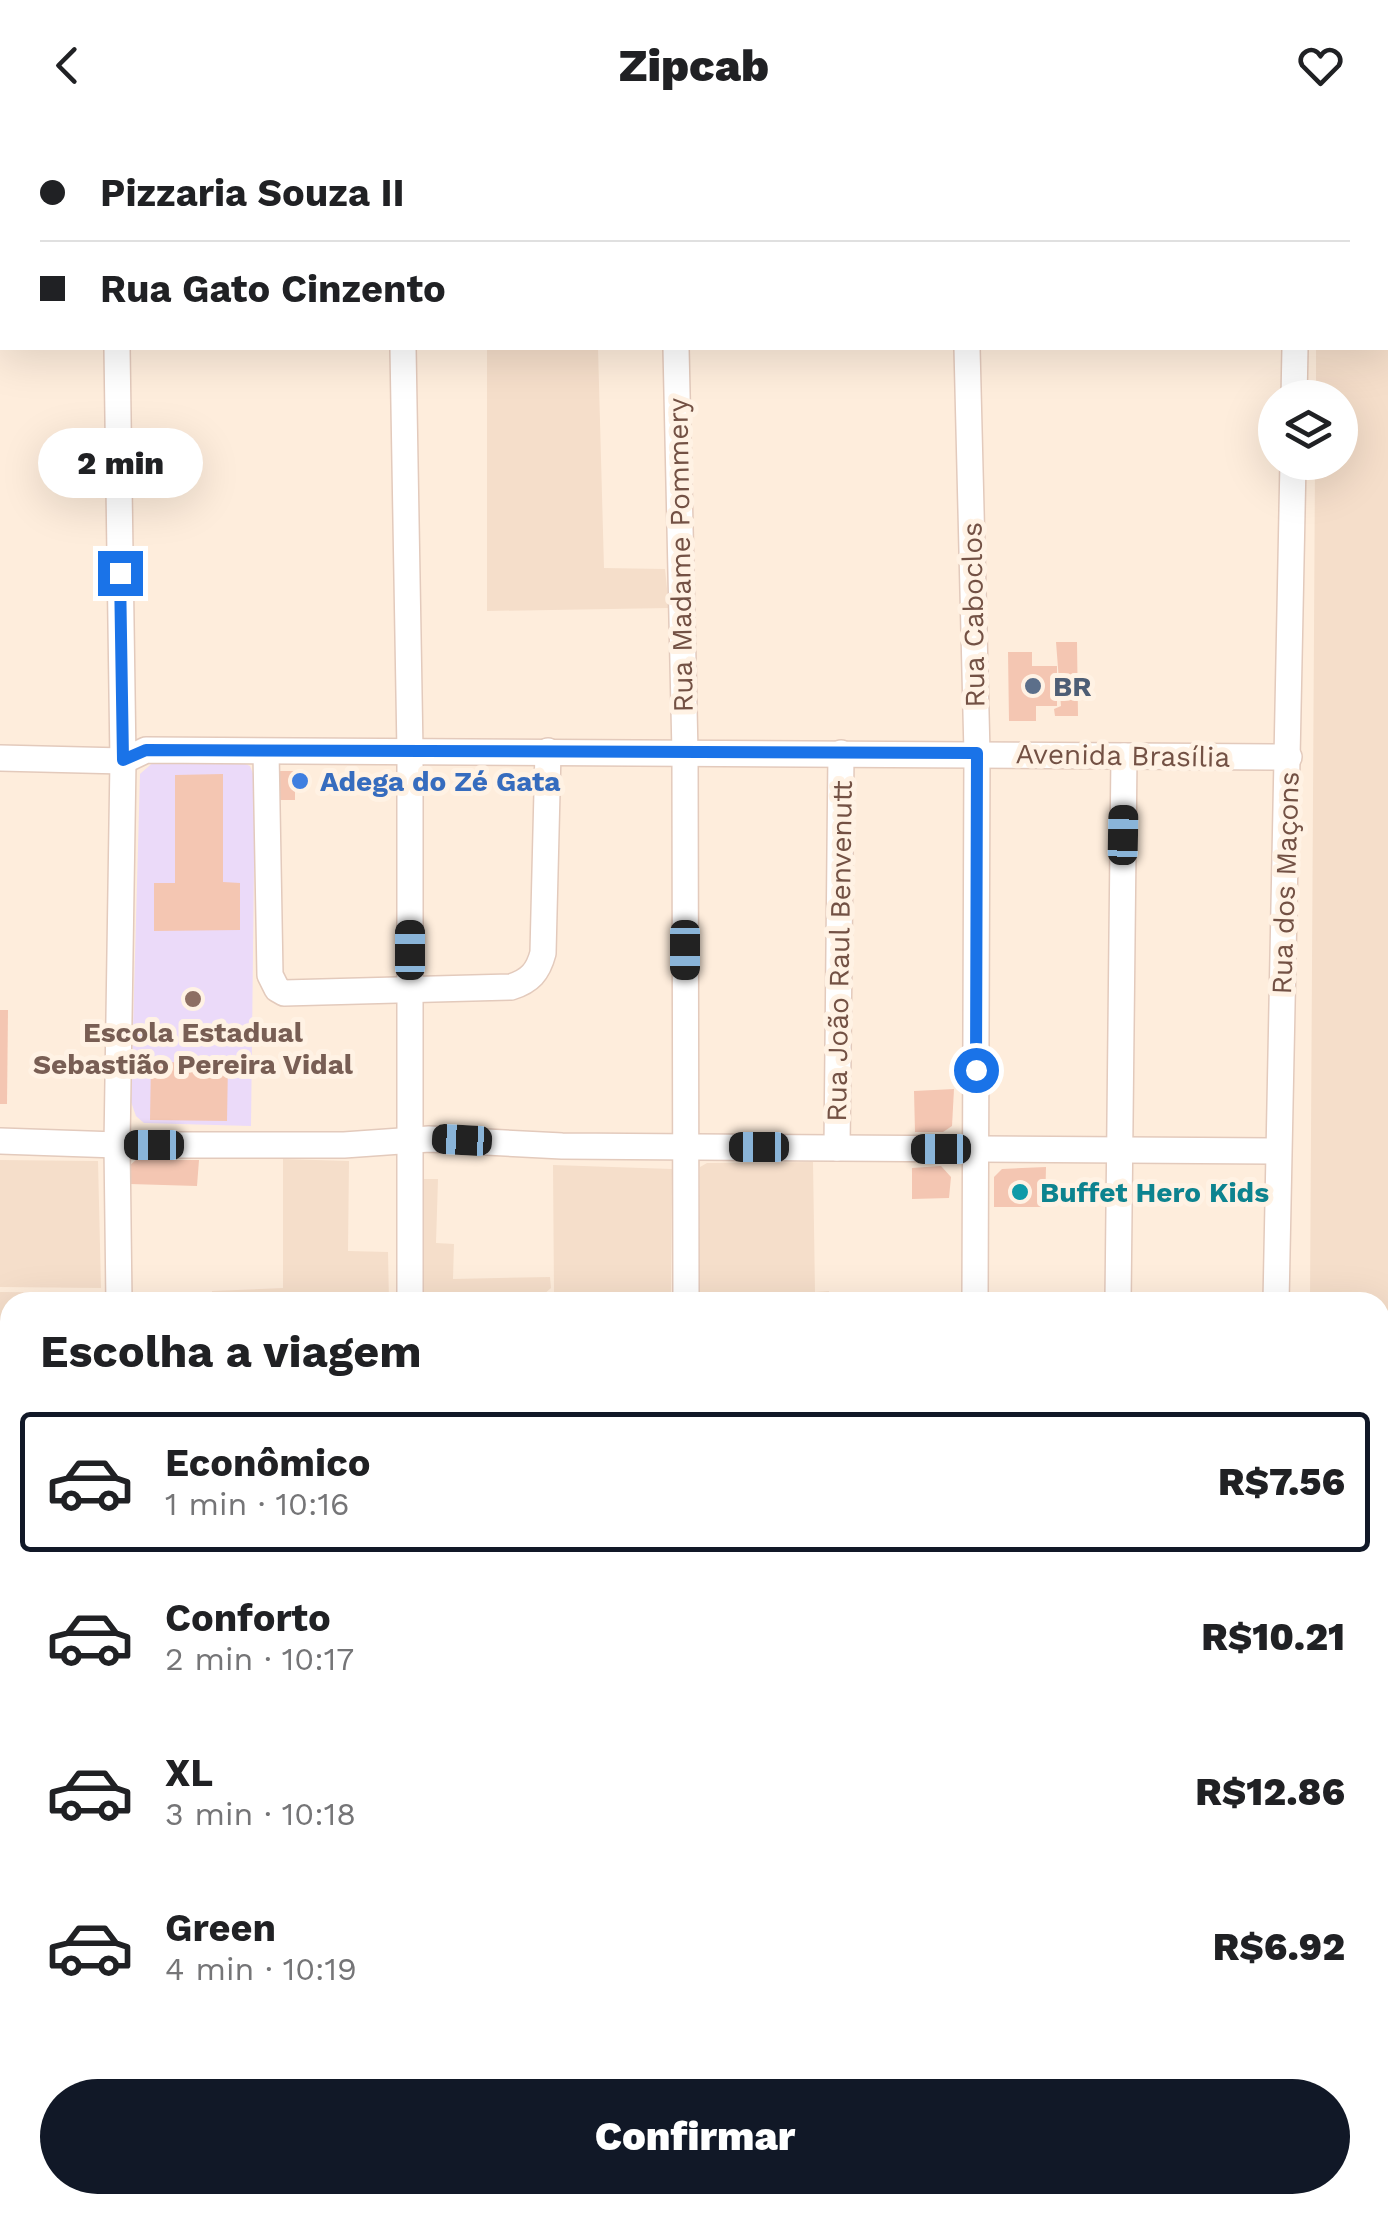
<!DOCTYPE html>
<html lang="pt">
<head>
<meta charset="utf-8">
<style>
	:root { --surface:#fff; --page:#f6f6f6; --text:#202124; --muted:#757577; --line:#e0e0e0; --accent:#111827 }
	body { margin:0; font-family:"Work Sans",sans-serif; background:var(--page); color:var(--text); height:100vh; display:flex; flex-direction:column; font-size:38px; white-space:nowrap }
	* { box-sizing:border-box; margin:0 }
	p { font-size:32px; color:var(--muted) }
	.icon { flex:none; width:55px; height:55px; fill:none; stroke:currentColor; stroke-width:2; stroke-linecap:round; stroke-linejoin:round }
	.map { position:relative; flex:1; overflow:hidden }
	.panel { position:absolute; left:0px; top:1162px; width:1390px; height:922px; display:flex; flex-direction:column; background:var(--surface); border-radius:30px 30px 0 0; box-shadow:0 10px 40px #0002 }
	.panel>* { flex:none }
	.banner { position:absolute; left:0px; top:0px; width:1390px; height:220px; box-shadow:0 10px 40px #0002; display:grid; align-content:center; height:220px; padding:0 40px; background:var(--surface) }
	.controls { position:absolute; left:1258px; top:250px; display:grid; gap:20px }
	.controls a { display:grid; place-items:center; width:100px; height:100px; border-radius:50%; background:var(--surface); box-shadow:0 10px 40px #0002; font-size:50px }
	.end { position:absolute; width:45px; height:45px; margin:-22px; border:12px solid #1a73e8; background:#fff; box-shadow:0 0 0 5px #fff }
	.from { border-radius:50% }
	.bubble { position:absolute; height:70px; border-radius:35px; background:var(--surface); box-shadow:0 10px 40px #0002; font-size:32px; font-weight:800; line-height:70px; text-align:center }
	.car { position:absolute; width:30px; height:60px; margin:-30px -15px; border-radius:12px; box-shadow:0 0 8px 2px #0007; background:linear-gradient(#222 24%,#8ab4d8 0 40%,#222 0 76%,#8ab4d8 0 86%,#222 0) }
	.banner b { display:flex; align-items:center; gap:35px; height:95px; font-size:38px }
	.banner b+b { border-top:2px solid var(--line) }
	.banner i { width:25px; height:25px; background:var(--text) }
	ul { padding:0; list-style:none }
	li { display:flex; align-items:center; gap:30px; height:140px; margin:0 20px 15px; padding:0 20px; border:5px solid transparent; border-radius:10px }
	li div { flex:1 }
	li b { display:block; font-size:38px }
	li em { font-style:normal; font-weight:800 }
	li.selected { border-color:var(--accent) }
	li>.icon { width:90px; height:90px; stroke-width:1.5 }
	h2 { padding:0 40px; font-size:45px; line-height:120px }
	.action { display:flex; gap:20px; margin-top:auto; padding:20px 40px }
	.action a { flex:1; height:115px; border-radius:60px; background:var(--accent); color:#fff; font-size:40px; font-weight:800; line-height:115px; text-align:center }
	header { display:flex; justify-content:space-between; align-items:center; height:130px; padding:0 40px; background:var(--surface); font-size:45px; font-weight:800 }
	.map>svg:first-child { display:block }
	.residential { fill:#f5deca }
	.education { fill:#ebdaf9 }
	.green { fill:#d3ebbb }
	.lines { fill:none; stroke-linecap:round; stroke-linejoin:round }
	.river { stroke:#b1e5e7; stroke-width:30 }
	.building { fill:#f4c6b2 }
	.minor-casing { stroke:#e3cabc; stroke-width:28 }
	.highway-casing { stroke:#dbd2ce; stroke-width:40 }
	.minor { stroke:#fff; stroke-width:25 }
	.highway { stroke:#fca18f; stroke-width:38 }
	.route { stroke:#1a73e8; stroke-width:12 }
	.service-dot { fill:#5c6f8a; stroke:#fff2e4; stroke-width:4 }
	.shop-dot { fill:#3f7fe0; stroke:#fff2e4; stroke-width:4 }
	.education-dot { fill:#8d6e63; stroke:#fff2e4; stroke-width:4 }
	.culture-dot { fill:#0f9aa8; stroke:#fff2e4; stroke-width:4 }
	.labels { text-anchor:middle; stroke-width:10; stroke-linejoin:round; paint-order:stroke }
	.street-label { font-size:28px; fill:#735144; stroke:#fff2e4 }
	.service-label { font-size:28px; font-weight:bold; fill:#4e5e75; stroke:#fff2e4; text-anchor:start }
	.shop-label { font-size:28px; font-weight:bold; fill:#366cbe; stroke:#fff2e4; text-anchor:start }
	.education-label { font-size:28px; font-weight:bold; fill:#785e54; stroke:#fff2e4 }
	.culture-label { font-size:28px; font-weight:bold; fill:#0d838f; stroke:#fff2e4; text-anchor:start }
</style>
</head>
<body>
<header><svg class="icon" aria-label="back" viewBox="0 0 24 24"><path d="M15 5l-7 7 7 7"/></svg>Zipcab<svg class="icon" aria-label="heart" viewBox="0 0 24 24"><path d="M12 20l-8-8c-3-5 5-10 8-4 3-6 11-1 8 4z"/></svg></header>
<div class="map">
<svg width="1388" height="2084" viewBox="0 0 1388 2084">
	<rect width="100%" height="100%" fill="#feeddc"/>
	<g class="residential">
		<path d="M1388 166V1507L1380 1509V1172H1310L1315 333 1340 332V268L1316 267V218H1388Z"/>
		<path d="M487 218H598L604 438 665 439 669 478 487 481Z"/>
		<path d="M283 1029 349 1031 348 1121 388 1122 389 1172H212V1161L283 1158Z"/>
		<path d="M0 1030 98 1031 101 1158 0 1157Z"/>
		<path d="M813 1032 815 1162 829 1161 828 1172H699L700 1037 707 1033Z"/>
		<path d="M553 1035 672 1039 671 1172H421V1049H438L436 1113 454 1114 453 1149 550 1147 551 1158 543 1165 554 1164Z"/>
		<path d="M0 1162 103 1163V1172H10V1397H0Z"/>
		<path d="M0 1428H10V1528L0 1527Z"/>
	</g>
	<path class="education" d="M156 630H236L250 636 255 649 251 996 144 993 136 986 131 972 140 644Z"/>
	<path class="green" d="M1066 0H1234V1L1066 2Z"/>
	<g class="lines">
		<g class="river">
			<path d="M0 1579 10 1580"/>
			<path d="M1380 1660 1388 1659"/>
		</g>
	</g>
	<g class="building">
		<path d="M1056 512H1077L1078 586H1055L1054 579 1061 576Z"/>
		<path d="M1008 522H1032V536H1057V576H1036V591H1009Z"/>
		<path d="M279 641H305L304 661H295V670H279Z"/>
		<path d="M223 644V752L240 753V800L154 801V753H175V645Z"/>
		<path d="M0 880H8L7 974H0Z"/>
		<path d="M151 932 228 933 227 991 150 990Z"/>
		<path d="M954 959 952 996 943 1002H915L914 961Z"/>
		<path d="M136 1030H199L197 1056 130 1054V1035Z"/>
		<path d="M941 1036 951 1047 949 1068 912 1069V1038Z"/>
		<path d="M1046 1037 1045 1077H994V1047L1002 1039Z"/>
	</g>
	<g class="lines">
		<g class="minor-casing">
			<g id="minor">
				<path d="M114 0V2"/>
				<path d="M400 0V2"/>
				<path d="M673 0V2"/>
				<path d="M963 0V2"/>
				<path d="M0 147H2"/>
				<path d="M117 218 123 631 117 1015 119 1172"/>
				<path d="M403 218 410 621V1172"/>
				<path d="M676 218 685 623 686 1172"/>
				<path d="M967 218 977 623 975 1172"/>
				<path d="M1294 268 1295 218"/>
				<path d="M266 622 270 845 277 859 284 863 511 857C530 851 538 842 543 823L548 621"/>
				<path d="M0 628 123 631 146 620 1289 627"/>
				<path d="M0 1011 117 1015H344L429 1009 562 1016 1278 1021"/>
				<path d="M837 1018 841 623"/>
				<path d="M1118 1172 1124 626"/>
				<path d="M1276 1172 1293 332"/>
				<path d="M0 1410H10"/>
				<path d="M1380 1713 1388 1715"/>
				<path d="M1380 1822 1388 1778"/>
				<path d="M0 1839 10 1840"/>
				<path d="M1380 1875 1388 1876"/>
				<path d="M0 1878 10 1879"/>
				<path d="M997 2075 1070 2084"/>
				<path d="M72 2084 73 2075"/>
				<path d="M484 2084 485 2075"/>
				<path d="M885 2084 886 2075"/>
				<path d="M1176 2084 1177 2075"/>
				<path d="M1335 2084 1336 2075"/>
			</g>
		</g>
		<g class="highway-casing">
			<g id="highway">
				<path d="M0 1539 10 1540"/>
				<path d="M1380 1619 1388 1616"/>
				<path d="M0 1624 10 1626"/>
				<path d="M1380 1692 1388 1690"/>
			</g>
		</g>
		<use href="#minor" class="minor"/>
		<use href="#highway" class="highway"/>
	</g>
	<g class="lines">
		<path class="route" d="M120 443 123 630 146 620 977 623 976 940"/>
	</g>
	<circle class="service-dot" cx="1033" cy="556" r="10"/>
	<circle class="shop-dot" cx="300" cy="651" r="10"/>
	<circle class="education-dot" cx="193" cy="869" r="10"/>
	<circle class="culture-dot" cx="1020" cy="1062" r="10"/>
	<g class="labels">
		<g class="street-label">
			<text transform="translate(680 425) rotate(-91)" y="10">Rua Madame Pommery</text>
			<text transform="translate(973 485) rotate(-91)" y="10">Rua Caboclos</text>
			<text transform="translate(1123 625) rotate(1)" y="10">Avenida Brasília</text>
			<text transform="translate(1285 753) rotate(-88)" y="10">Rua dos Maçons</text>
			<text transform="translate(839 821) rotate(-89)" y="10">Rua João Raul Benvenutt</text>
		</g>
		<g class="service-label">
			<text x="1053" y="566">BR</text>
		</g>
		<g class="shop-label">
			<text x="320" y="661">Adega do Zé Gata</text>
		</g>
		<g class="education-label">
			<text x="193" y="912">Escola Estadual<tspan x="193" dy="32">Sebastião Pereira Vidal</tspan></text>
		</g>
		<g class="culture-label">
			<text x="1040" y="1072">Buffet Hero Kids</text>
		</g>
	</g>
</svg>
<div class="controls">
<a><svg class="icon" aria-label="layers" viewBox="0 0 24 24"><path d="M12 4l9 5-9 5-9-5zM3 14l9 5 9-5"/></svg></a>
</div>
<i class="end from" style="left:976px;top:940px"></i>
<i class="end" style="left:120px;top:443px"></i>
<div class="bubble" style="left:38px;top:298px;width:165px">2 min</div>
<i class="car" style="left:1123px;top:705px;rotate:1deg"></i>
<i class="car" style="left:410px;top:820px;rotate:0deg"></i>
<i class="car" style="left:685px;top:820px;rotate:180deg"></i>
<i class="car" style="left:462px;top:1010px;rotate:273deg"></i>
<i class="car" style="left:154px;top:1015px;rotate:270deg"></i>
<i class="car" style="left:759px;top:1017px;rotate:270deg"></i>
<i class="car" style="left:941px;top:1019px;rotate:270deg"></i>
<div class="banner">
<b><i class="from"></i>Pizzaria Souza II</b>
<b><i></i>Rua Gato Cinzento</b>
</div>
<section class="panel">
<h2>Escolha a viagem</h2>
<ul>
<li class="selected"><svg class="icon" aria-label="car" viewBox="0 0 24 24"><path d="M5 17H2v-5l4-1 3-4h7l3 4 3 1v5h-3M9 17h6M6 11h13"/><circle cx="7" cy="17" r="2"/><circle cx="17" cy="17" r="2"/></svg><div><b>Econômico</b><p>1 min · 10:16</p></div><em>R$7.56</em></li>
<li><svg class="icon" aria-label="car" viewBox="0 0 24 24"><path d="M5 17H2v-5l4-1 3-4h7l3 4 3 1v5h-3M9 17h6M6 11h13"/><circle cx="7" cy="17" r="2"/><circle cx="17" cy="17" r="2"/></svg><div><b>Conforto</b><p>2 min · 10:17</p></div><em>R$10.21</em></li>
<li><svg class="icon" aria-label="car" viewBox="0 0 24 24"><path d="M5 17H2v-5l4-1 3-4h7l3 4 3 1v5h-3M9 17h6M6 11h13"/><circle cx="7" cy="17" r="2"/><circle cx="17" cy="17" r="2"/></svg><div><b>XL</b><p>3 min · 10:18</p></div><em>R$12.86</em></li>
<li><svg class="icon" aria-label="car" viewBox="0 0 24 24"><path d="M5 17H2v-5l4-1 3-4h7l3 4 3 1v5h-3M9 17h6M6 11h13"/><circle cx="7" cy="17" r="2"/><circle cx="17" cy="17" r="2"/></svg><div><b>Green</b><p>4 min · 10:19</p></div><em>R$6.92</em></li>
</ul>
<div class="action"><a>Confirmar</a></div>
</section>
</div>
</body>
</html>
